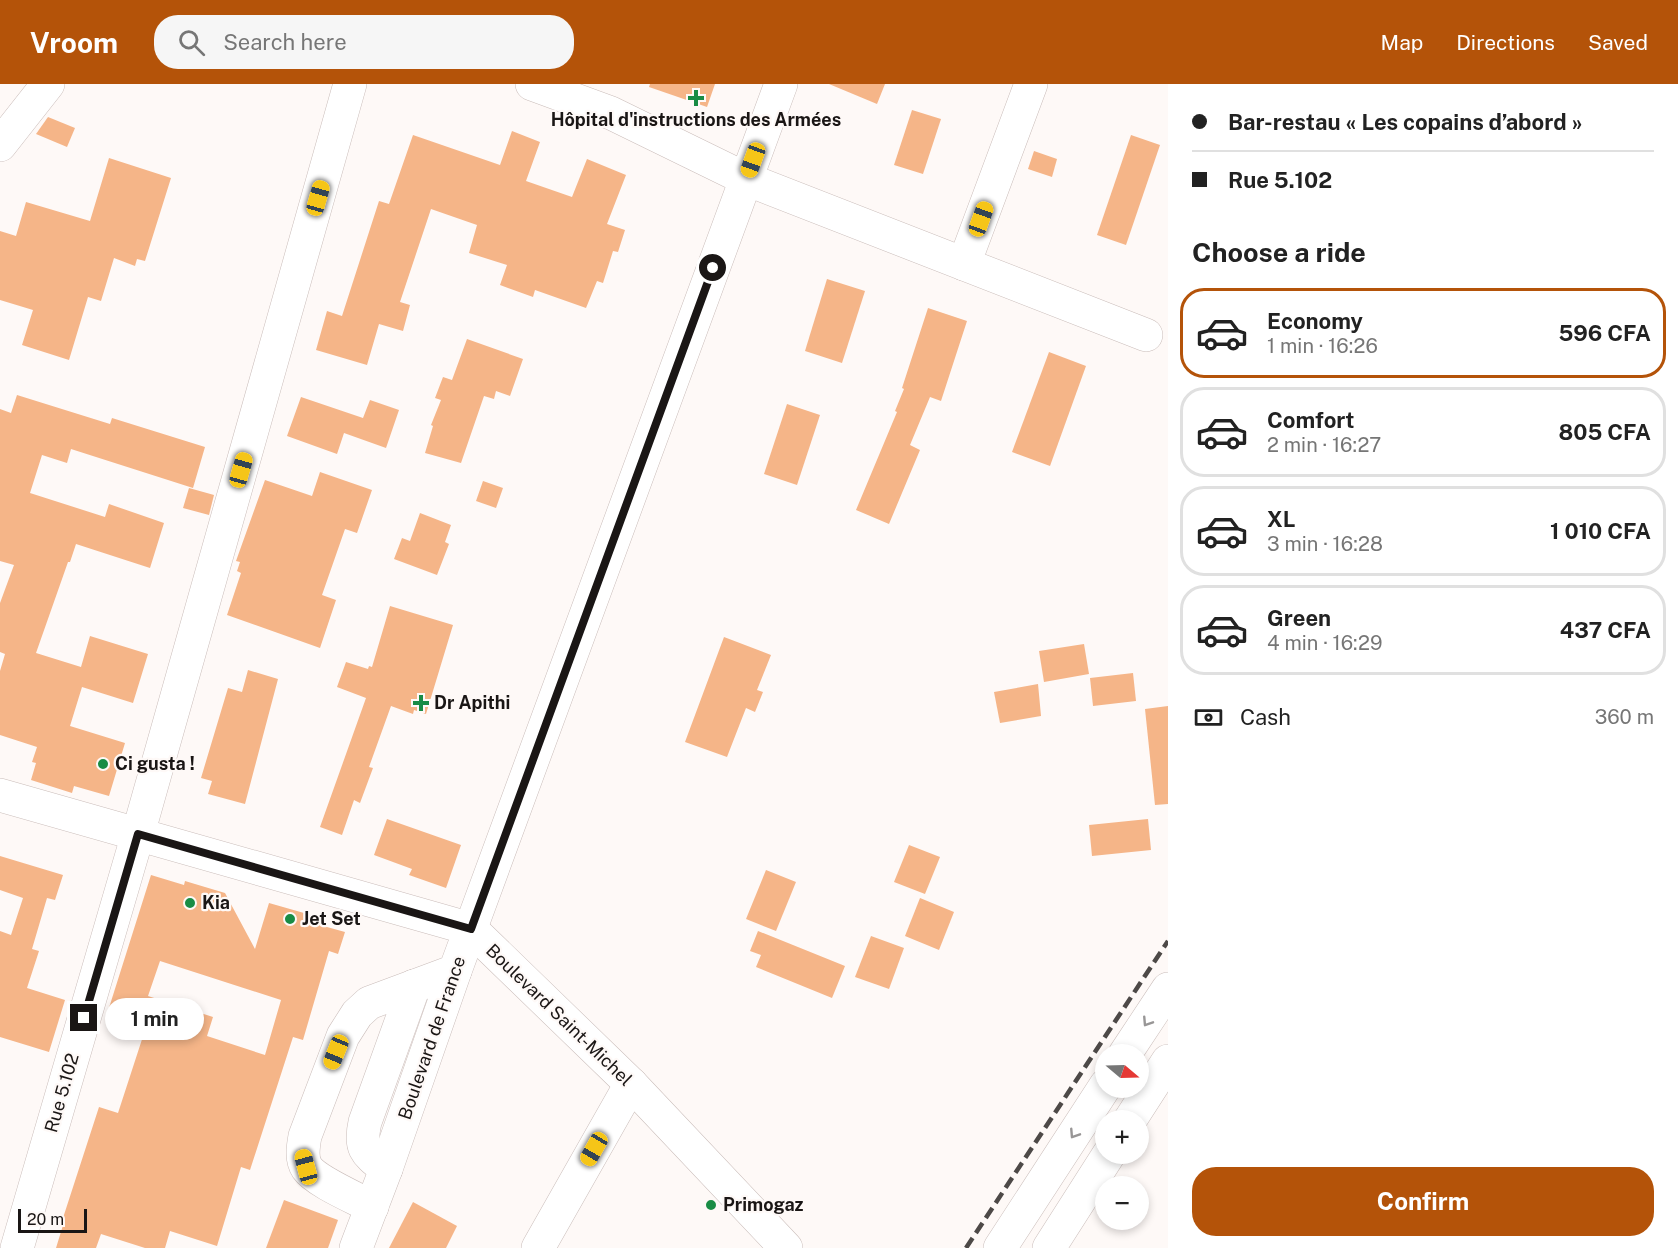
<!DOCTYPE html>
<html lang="en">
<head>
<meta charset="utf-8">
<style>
	:root { --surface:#fff; --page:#f6f6f6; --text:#222; --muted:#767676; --line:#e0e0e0; --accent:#b45309 }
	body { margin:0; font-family:"Public Sans",sans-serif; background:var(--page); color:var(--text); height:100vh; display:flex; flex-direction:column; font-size:22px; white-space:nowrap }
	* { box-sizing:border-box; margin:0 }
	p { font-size:20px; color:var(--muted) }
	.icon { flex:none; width:33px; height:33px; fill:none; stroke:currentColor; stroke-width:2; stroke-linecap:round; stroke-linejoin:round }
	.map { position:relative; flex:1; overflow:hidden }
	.panel { display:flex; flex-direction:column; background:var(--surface); width:510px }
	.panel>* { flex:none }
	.top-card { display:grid; align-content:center; height:132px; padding:0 24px; background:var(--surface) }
	.needle { width:39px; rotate:109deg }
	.tools { position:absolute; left:1095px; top:960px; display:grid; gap:12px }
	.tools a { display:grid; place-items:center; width:54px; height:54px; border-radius:50%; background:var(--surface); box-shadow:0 3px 9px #0003; font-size:30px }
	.scale { position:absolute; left:18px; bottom:15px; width:69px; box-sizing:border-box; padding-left:6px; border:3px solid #1a1615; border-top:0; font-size:16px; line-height:21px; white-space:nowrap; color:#1a1615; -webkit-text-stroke:4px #fef9f7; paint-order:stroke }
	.end { position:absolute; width:27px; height:27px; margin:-14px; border:8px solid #1a1615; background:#fff; box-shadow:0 0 0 3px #fff }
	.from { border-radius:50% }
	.bubble { position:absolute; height:42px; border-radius:21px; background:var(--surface); box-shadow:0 3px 9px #0003; font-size:20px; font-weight:700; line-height:42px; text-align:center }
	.car { position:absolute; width:18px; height:36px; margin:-18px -9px; border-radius:8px; box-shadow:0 0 4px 2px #0007; background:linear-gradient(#f5c518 24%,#345 0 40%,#f5c518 0 76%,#345 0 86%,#f5c518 0) }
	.top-card b { display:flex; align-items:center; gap:21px; height:57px; font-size:22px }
	.top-card b+b { border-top:2px solid var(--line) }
	.top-card i { width:15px; height:15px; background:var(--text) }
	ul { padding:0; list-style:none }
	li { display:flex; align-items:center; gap:18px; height:90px; margin:0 12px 9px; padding:0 12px; border:3px solid var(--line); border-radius:24px }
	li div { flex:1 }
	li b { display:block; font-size:22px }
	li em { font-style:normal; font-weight:700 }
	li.current { border-color:var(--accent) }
	li>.icon { width:54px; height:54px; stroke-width:1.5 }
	h2 { padding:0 24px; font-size:27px; line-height:72px }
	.pay { display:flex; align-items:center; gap:15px; height:66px; padding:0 24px; font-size:22px }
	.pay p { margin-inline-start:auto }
	.button { display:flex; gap:12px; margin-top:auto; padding:12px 24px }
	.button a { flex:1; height:69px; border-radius:24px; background:var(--accent); color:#fff; font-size:24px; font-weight:700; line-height:69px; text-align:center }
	header { display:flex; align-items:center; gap:36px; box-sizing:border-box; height:84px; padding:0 30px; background:var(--accent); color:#fff }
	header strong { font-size:28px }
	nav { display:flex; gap:33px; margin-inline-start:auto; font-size:21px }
	.search { width:420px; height:54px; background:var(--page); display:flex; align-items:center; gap:15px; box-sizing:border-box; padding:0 21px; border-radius:24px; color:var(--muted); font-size:22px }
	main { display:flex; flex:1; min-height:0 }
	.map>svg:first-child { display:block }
	.building { fill:#f5b588; fill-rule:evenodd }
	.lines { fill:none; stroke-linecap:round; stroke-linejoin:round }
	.minor-casing { stroke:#cabdba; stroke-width:34 }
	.major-casing { stroke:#cabdba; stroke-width:34 }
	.minor { stroke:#fff; stroke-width:33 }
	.major { stroke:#fff; stroke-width:33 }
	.rail { stroke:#4d4947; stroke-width:4.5; stroke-dasharray:12 6; stroke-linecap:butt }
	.oneway { stroke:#989696 }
	.route { stroke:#1a1615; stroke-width:8 }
	.poi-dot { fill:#198c45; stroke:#fef9f7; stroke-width:2 }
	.labels { text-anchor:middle; stroke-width:4.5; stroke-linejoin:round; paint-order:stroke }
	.poi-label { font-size:18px; font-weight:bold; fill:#1a1615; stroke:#fef9f7; text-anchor:start }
	.street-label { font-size:18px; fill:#1a1615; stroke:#fef9f7 }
</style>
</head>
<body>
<header>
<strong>Vroom</strong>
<div class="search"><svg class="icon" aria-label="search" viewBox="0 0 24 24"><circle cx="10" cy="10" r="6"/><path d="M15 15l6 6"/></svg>Search here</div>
<nav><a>Map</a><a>Directions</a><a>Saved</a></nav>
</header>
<main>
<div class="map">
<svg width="1168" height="1164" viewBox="0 0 1168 1164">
	<rect width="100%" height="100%" fill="#fef9f7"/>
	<g class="building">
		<path d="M650 0H715L707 23 649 3Z"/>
		<path d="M829 0H885L877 20Z"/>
		<path d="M912 26 941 35 923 90 894 81Z"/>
		<path d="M48 33 75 44 67 63 36 50Z"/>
		<path d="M512 47 540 58 526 97 572 113 587 75 626 91 607 140 625 146 618 168 613 167 603 199 597 197 586 224 535 206 533 213 500 201 507 181 469 169 477 141 431 125 400 218 410 221 403 247 379 240 367 281 316 266 327 227 342 232 379 117 389 120 413 51 500 81Z"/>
		<path d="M1131 51 1160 61 1126 161 1097 151Z"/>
		<path d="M1034 67 1057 75 1052 93 1028 85Z"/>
		<path d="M109 74 171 94 145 177 137 175 135 182 114 174 101 217 88 213 69 276 22 261 33 226 0 216V147L16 152 26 118 90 137Z"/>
		<path d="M827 195 865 207 842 279 805 267Z"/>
		<path d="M928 224 967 237 941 317 930 313 910 361 920 366 889 440 856 426 897 328 895 327 904 305 902 304Z"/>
		<path d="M467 255 523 275 510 312 496 307 494 315 484 312 461 379 425 369 433 342 431 341 441 316 435 314 443 293 452 296Z"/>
		<path d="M1049 268 1086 282 1050 382 1012 368Z"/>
		<path d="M17 311 110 340 112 334 205 363 193 404 71 365 67 379 42 371 30 409 105 433 109 420 164 439 150 484 76 460 70 478H68L36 569 81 583 90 552 148 570 133 619 82 603 70 642 125 659 109 712 74 702 72 709 31 696 36 679 32 678 37 663 0 651V587L5 570 0 568V519L14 481 0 477V325L11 329Z"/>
		<path d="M301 313 363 334 370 316 399 326 386 364 344 349 337 370 287 352Z"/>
		<path d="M787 320 820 331 797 401 764 390Z"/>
		<path d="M320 388 372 406 357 449 345 445 322 511 336 516 320 564 227 531 241 489 237 487 240 478 236 477 265 396 312 412Z"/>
		<path d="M483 397 503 404 496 424 476 417Z"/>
		<path d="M189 404 214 411 209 431 183 424Z"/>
		<path d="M420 429 451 441 445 458 449 460 437 491 394 475 402 454 410 457Z"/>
		<path d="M390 522 453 541 426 630 414 626 413 630 391 622 369 683 373 684 360 719 354 716 342 751 320 743 366 614 337 603 346 578 368 585 369 582 372 583Z"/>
		<path d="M724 553 771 571 757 606 763 608 755 628 746 624 727 673 685 658Z"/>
		<path d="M1084 560 1089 590 1044 598 1039 567Z"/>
		<path d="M248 586 278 595 245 720 208 710 212 697 201 694 228 604 242 608Z"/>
		<path d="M1133 589 1136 617 1093 622 1090 594Z"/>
		<path d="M1038 600 1041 632 1000 639 994 608Z"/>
		<path d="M1168 622V720L1155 721 1145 625Z"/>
		<path d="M387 735 461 761 446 804 409 791 412 785 374 771Z"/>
		<path d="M1148 735 1151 766 1092 772 1089 741Z"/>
		<path d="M909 761 940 773 925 810 894 798Z"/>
		<path d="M0 772 63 791 55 816 47 814 32 865 39 867 27 904 65 916 49 968 0 953V847L11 851 23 814 0 806Z"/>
		<path d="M766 786 796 798 776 847 746 835Z"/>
		<path d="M151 791 184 801 185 797 225 809 255 865 269 819 311 831 309 838 345 848 338 870 329 867 303 956 293 953 250 1086 241 1083 217 1162 170 1147 165 1164H145L101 1150 96 1164H56L64 1138 62 1137 99 1023 118 1029 147 940 108 927ZM160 877 281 916 265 971 207 952 213 933 148 912Z"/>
		<path d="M920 814 954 828 939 866 905 852Z"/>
		<path d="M758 847 845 882 832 914 756 883 761 871 750 867Z"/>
		<path d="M871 852 904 864 889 905 855 893Z"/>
		<path d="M284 1116 338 1136 328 1164H266Z"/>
		<path d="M413 1118 457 1142 446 1164H389Z"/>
	</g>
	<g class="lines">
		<g class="minor-casing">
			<g id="minor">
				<path d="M532 0 611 29 746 95 1146 251"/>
				<path d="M0 61 48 0"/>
				<path d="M964 180 1031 0"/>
				<path d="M386 1085C366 1069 359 1065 365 1038L414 902"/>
				<path d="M372 1123C356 1114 317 1098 307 1084 301 1075 303 1063 305 1052L343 952 357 930 369 919 455 887"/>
				<path d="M17 1164 138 750 350 0"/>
				<path d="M356 1164 386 1085 455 887 781 0"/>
				<path d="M538 1164 631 1000"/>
			</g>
		</g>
		<g class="major-casing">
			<g id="major">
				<path d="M0 711 471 845 631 1000 786 1164"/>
				<path d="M1125 970 1168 905"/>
				<path d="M1130 1036 1168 977"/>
				<path d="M1000 1164 1106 1001"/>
				<path d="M1049 1164 1109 1070"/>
			</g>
		</g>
		<use href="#minor" class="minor"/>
		<use href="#major" class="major"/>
		<path class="rail" d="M966 1164 1168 857"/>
	</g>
	<defs><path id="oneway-chevron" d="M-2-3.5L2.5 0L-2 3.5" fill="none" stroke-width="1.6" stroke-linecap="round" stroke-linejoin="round" transform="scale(1.5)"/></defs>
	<g class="oneway">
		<use href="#oneway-chevron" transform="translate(1147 938) rotate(123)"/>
		<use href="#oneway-chevron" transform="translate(1074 1050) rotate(123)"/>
	</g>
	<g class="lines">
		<path class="route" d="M84 934 138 750 471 845 713 184"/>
	</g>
	<g class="poi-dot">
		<path d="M693 5h6v6h6v6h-6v6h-6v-6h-6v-6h6z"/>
		<path d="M418 610h6v6h6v6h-6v6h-6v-6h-6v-6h6z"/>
		<circle cx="103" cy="680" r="6"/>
		<circle cx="190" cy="819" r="6"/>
		<circle cx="290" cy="835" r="6"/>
		<circle cx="711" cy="1121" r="6"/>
	</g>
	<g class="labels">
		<g class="poi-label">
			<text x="696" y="42" text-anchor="middle">Hôpital d'instructions des Armées</text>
			<text x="434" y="625">Dr Apithi</text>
			<text x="115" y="686">Ci gusta !</text>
			<text x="202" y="825">Kia</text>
			<text x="302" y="841">Jet Set</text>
			<text x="723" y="1127">Primogaz</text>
		</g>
		<g class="street-label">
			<text transform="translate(559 931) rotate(44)" y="6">Boulevard Saint-Michel</text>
			<text transform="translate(432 954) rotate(-71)" y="6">Boulevard de France</text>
			<text transform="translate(62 1009) rotate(-74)" y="6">Rue 5.102</text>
		</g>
	</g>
</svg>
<div class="tools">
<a><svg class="needle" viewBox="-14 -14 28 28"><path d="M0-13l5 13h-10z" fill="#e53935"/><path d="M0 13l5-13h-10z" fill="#767676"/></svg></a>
<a>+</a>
<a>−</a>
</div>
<div class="scale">20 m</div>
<i class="end from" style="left:713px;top:184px"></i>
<i class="end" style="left:84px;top:934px"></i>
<div class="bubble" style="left:105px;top:914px;width:99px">1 min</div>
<i class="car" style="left:753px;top:76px;rotate:200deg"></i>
<i class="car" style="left:318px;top:114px;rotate:16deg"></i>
<i class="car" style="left:981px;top:135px;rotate:20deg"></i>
<i class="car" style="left:241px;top:386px;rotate:16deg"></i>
<i class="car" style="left:336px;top:968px;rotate:202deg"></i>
<i class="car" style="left:594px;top:1065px;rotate:210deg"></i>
<i class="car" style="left:306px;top:1083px;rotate:345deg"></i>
</div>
<section class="panel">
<div class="top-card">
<b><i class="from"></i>Bar-restau « Les copains d’abord »</b>
<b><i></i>Rue 5.102</b>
</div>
<h2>Choose a ride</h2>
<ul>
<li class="current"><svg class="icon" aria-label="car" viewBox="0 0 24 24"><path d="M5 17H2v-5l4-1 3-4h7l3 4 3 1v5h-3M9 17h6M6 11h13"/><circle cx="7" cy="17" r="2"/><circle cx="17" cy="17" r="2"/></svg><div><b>Economy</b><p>1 min · 16:26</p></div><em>596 CFA</em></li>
<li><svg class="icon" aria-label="car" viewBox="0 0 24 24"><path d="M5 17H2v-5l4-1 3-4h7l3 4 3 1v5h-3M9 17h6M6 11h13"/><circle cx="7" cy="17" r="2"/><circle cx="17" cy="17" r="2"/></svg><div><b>Comfort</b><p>2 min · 16:27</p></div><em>805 CFA</em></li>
<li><svg class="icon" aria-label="car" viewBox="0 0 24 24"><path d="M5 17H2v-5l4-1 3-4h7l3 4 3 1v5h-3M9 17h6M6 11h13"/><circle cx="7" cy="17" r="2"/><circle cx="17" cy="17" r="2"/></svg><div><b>XL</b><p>3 min · 16:28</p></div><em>1 010 CFA</em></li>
<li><svg class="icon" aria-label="car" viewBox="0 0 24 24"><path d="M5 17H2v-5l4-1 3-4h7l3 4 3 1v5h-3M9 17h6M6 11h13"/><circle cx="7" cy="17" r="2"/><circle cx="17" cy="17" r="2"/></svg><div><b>Green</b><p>4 min · 16:29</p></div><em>437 CFA</em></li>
</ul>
<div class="pay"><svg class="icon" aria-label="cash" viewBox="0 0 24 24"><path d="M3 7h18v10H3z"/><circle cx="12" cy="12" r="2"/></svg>Cash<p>360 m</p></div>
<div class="button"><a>Confirm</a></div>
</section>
</main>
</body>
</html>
